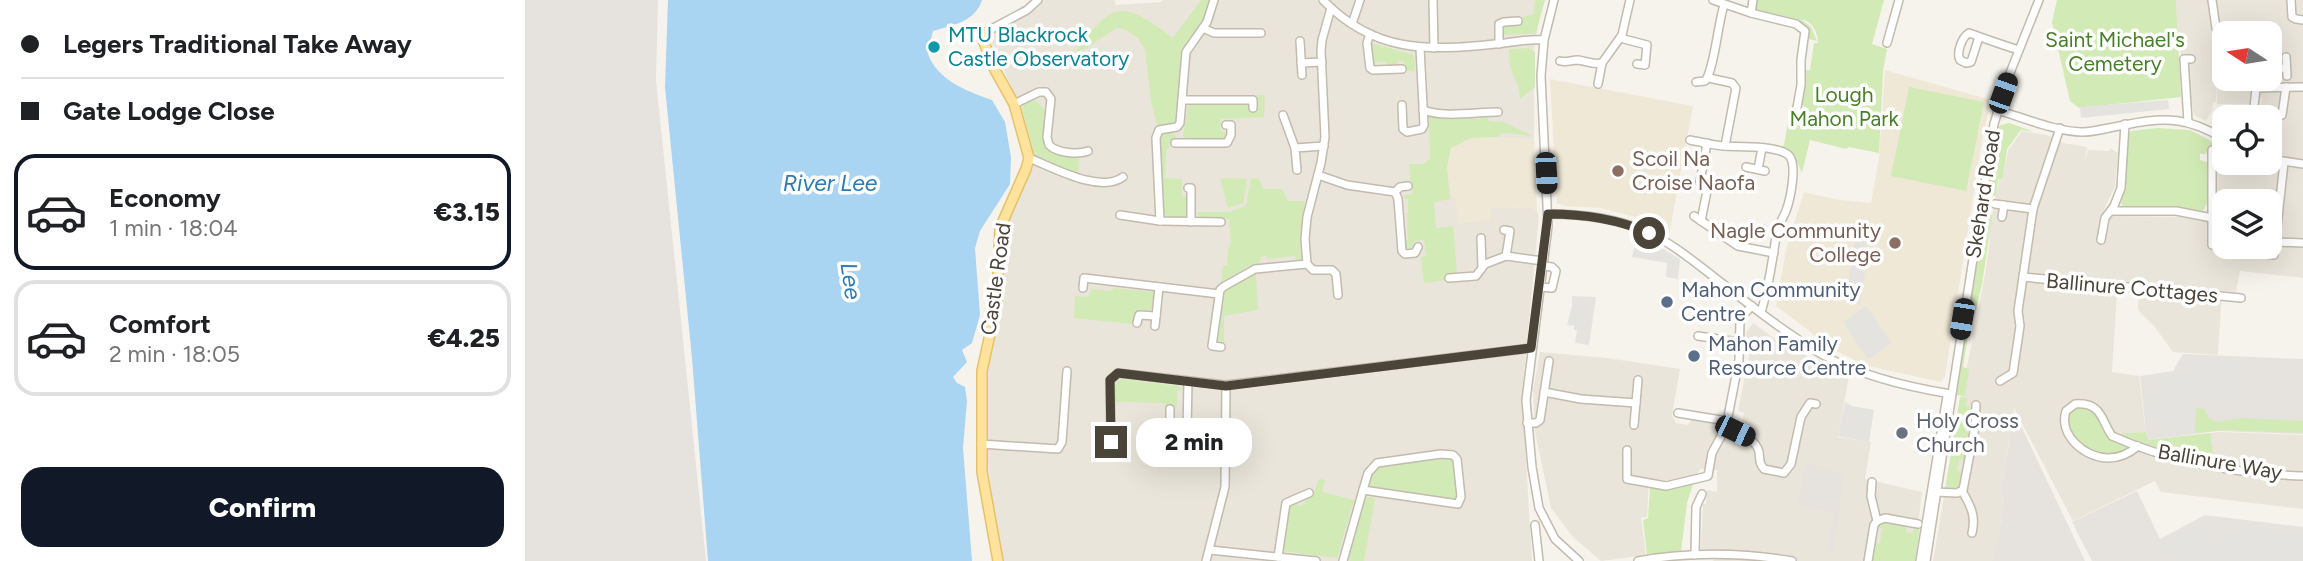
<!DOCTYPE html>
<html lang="en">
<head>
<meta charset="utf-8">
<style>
	:root { --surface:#fff; --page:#f6f6f6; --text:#202124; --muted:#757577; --line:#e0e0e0; --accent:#111827 }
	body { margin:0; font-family:Figtree,sans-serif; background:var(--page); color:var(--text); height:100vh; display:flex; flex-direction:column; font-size:26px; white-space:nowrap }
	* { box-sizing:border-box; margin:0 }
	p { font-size:23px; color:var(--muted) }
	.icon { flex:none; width:38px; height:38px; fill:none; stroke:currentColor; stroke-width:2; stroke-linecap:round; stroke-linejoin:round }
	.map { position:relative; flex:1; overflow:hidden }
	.panel { display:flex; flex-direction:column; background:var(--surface); width:525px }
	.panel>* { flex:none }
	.hud { display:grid; align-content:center; height:154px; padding:0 21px; background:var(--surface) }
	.needle { width:46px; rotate:282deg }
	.buttons { position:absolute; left:1687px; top:21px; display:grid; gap:14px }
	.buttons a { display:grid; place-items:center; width:70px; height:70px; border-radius:14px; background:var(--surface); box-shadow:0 7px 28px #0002; font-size:35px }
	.end { position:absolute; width:32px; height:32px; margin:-16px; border:9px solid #4b4439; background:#fff; box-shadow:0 0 0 4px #fff }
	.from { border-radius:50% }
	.bubble { position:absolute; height:49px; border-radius:21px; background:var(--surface); box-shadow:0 7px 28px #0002; font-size:23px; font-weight:800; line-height:49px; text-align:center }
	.car { position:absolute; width:21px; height:42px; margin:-21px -10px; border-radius:9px; box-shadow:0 0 5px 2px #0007; background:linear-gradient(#222 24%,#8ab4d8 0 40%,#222 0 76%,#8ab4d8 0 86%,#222 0) }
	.hud b { display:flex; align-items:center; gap:24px; height:66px; font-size:26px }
	.hud b+b { border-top:2px solid var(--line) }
	.hud i { width:18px; height:18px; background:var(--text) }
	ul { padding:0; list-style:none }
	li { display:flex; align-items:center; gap:21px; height:116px; margin:0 14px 10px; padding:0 7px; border:4px solid var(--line); border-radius:21px }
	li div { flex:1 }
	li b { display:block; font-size:26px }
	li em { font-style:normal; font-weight:800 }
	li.on { border-color:var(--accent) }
	li>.icon { width:63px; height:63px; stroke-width:1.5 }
	.button { display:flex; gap:14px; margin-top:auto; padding:14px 21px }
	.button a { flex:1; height:80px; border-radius:21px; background:var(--accent); color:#fff; font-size:28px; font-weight:800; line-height:80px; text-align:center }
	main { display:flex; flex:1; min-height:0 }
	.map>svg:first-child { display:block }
	.residential { fill:#eae5da; fill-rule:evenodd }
	.industrial { fill:#e6e2dd }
	.education { fill:#efe8d6 }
	.green { fill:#d2eab5 }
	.parking { fill:#e5e3e0 }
	.water { fill:#a9d4f2 }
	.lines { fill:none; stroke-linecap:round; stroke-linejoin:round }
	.minor-casing { stroke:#c2bbae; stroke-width:10 }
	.major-casing { stroke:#e6c16a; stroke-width:12 }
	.minor { stroke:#fff; stroke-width:7 }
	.major { stroke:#ffe39c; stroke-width:9 }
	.route { stroke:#4b4439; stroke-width:9 }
	.culture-dot { fill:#0f9aa8; stroke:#fff; stroke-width:2.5 }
	.education-dot { fill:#8d6e63; stroke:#fff; stroke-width:2.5 }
	.service-dot { fill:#5c6f8a; stroke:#fff; stroke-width:2.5 }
	.worship-dot { fill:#6b7280; stroke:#fff; stroke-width:2.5 }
	.labels { text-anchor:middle; stroke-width:7; stroke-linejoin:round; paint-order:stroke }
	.culture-label { font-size:21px; fill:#0d838f; stroke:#fff; text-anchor:start }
	.park-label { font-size:21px; fill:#4a7f2a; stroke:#fff }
	.education-label { font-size:21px; fill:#785e54; stroke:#fff; text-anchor:start }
	.street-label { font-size:21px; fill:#4b4439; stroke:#fff }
	.service-label { font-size:21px; fill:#4e5e75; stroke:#fff; text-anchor:start }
	.worship-label { font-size:21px; fill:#5b616d; stroke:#fff; text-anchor:start }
	.water-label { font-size:23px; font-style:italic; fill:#2e7ab2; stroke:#fff }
</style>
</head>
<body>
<main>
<section class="panel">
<div class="hud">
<b><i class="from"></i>Legers Traditional Take Away</b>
<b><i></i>Gate Lodge Close</b>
</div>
<ul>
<li class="on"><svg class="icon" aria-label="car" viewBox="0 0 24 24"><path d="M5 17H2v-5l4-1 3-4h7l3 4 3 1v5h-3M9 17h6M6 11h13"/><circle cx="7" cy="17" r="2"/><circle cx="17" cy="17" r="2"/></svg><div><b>Economy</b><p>1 min · 18:04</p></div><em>€3.15</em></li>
<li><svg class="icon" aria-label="car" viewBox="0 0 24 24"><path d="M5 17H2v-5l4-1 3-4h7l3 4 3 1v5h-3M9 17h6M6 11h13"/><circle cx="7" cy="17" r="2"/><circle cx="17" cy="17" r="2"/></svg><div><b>Comfort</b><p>2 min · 18:05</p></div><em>€4.25</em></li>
</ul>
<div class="button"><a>Confirm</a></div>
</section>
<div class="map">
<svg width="1778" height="561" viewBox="0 0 1778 561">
	<rect width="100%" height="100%" fill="#f6f3ec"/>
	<g class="residential">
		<path d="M519 0H590L591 5 637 2V0H1020L1014 17 1009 53V140L972 137 946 138 926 148 922 167 928 198 967 207 1007 208 1012 211 1014 216 997 395 1007 561H479L476 555 464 476 460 418 461 363 476 305 480 230 508 164 495 106 463 35 513 8Z"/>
		<path d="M1651 0H1778V278L1715 271 1711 292 1697 291 1693 355 1648 352 1629 326 1613 310V292H1592L1587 372 1614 376 1622 441 1694 432 1778 435V509L1636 492 1630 481 1548 521 1489 408 1476 493 1479 499 1473 539 1467 561H1408L1435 403 1460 275 1465 239 1463 235 1474 180 1478 178 1483 150 1497 131 1522 135 1538 143 1562 147 1560 160 1563 150 1585 151V148L1593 153 1590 186 1578 212 1595 216 1654 217 1682 222 1692 219V157H1699V163H1745V117H1734L1737 97 1727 104H1692L1691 80V102L1688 103 1687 111 1681 121 1669 115 1653 41ZM1699 33H1745V79H1699ZM1699 201H1745V247H1699Z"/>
		<path d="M1228 323 1249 338 1296 364 1324 376 1313 437 1346 442 1340 479 1397 492 1389 561H1188L1192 550 1176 549 1178 504H1181L1182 490 1192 492V470L1175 469 1171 475 1144 480 1124 479 1122 517 1116 518 1121 555 1076 561 1048 537 1026 508 1010 432 1008 390 1015 352 1082 358 1155 369 1147 415 1151 423 1162 425 1169 418 1216 426 1219 413 1213 411 1225 351 1221 333Z"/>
	</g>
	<g class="industrial">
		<path d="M0 0H133L131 80 181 561H0Z"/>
		<path d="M1658 354 1778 359V434L1693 431 1622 440 1615 376 1648 371Z"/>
		<path d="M1489 411 1560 561H1467L1473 539 1479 499 1476 493Z"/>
		<path d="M1281 463 1319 474 1308 552 1303 551 1309 512 1272 506Z"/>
		<path d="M1612 491 1635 539 1680 515 1778 527V561H1567L1547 522Z"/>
	</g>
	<g class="education">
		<path d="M1360 70 1466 100 1457 140 1420 376 1416 382 1330 363 1328 359 1294 343 1287 333 1251 306 1261 250 1279 192 1314 200 1346 203 1354 158Z"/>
		<path d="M1025 79 1168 106 1144 235 1138 229 1111 217 1076 208 1040 206 1032 203Z"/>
		<path d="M972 137 1009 140 1012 211 1006 208 967 207 965 220 933 224 930 199 928 198 926 185H923L922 167 926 148 946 138Z"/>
	</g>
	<g class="green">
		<path d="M676 0H686L678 22 662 42 657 53 653 119 650 124 636 127 632 125 626 101 620 49 612 37 599 29 591 28 560 49 550 52C589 0 597 0 648 38Z"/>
		<path d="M1010 0H1020L1011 33 977 35 976 26 998 23V16L1008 15Z"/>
		<path d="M1231 0H1359L1347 44 1362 49 1358 71 1354 153 1324 147 1321 149 1285 140 1277 173 1268 153 1257 147 1259 145 1263 122 1272 119 1274 114 1281 108 1277 104 1280 83V70H1285L1289 43H1293C1293 32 1287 21 1276 19L1286 27 1292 41 1284 39C1283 15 1251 15 1232 11L1230 8Z"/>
		<path d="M1532 0H1651L1656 97 1554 108 1545 101 1527 22Z"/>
		<path d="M846 43 889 55 890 71H880L879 61H873V66H862L861 62H851L849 66Z"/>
		<path d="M1004 48 1010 52V87L995 99 994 89 985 67 984 49Z"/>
		<path d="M1384 87 1459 102 1441 191 1366 176Z"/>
		<path d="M732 95H740L739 117 696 119 695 130 701 133V140H662L658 136 663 107 668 103 725 102 731 109Z"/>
		<path d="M509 100 512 101 520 111V144L529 152 554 156 553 176 509 154 497 108 500 104Z"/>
		<path d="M946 114V119H955V115H961L964 121 978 122 1008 136 978 133 972 137 946 138 926 148 922 167 925 199 909 202 911 228 928 226 932 274H921V280L899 283 896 257 901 256 899 240 889 241 888 246 885 249 880 247 879 241 883 240 882 215 878 214 883 213V199H879V195L887 194 884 164H899L905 158 904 116Z"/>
		<path d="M1484 123 1510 132 1496 130 1482 149 1478 178 1473 180 1471 196 1465 195 1464 202 1461 201 1473 126Z"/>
		<path d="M1632 128 1665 130 1690 143V149H1685L1680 154H1675V160L1682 162V203L1678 211 1651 207H1600L1596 204 1601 177 1603 134 1606 131Z"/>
		<path d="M645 132 650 134 652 138 645 140 644 149H641L640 178 657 179V196L663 197 664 215C657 219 644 219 639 213L635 141 637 135Z"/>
		<path d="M701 178 722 179V181L718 203 703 208 695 179Z"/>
		<path d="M726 178 734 179 739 189H756L759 192 763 201H780L775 236 776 261 771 262 770 256 742 259 741 256 736 257 734 265 724 266 696 282 698 265H702L703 250 706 243 704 219 675 218 672 212H704L721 206Z"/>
		<path d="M1460 203 1464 204 1463 214 1468 215 1463 235 1464 238 1457 284 1450 314 1445 325 1438 367 1444 369 1440 396 1430 395Z"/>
		<path d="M731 274 733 310 699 316V342H694L692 337 694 334 700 292 707 286Z"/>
		<path d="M567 285V289L587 291 588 288 629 292 627 308 625 310H610L607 324 549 318 550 296 564 297Z"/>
		<path d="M595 379 653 386 658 390 652 391V407H641L640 403 590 402V384Z"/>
		<path d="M1435 397 1442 398 1441 406 1447 409V418L1441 419 1440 431 1445 434 1440 459 1434 460 1432 471 1438 472 1435 488 1432 490H1420Z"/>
		<path d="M1551 407C1571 408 1577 420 1583 438L1604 446 1606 449C1577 464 1531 441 1546 410Z"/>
		<path d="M1671 408 1679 409 1684 418 1692 422 1717 418 1778 421V433L1699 430 1670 433Z"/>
		<path d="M1621 432 1623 440 1685 433 1688 454 1647 445 1634 448 1594 434Z"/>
		<path d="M919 457 927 458 929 460 934 493 930 501 850 489 844 485 845 475 852 467Z"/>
		<path d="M797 479 800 481 797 492 829 500 812 558 757 551 763 506 770 501 774 506 780 504 781 498C788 496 791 488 793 480Z"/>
		<path d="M1168 484 1162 503 1156 552 1122 555 1118 520 1123 518 1125 488 1141 489Z"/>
		<path d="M841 497 850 498 839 561H825L823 556 836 508Z"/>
		<path d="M1356 521 1381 524V532L1387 533 1390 527 1395 526 1390 561H1346L1349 543H1355L1357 528 1351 527Z"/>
	</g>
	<g class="parking">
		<path d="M1643 100 1644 109 1556 118 1555 107Z"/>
		<path d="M1113 234 1155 259 1153 279 1141 277 1142 263 1107 257Z"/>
		<path d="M1331 234 1343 236 1337 271 1340 275 1335 304 1320 301Z"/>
		<path d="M1047 296 1071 297 1064 345 1050 343 1052 330H1049V326L1042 325 1047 306Z"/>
		<path d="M1341 306 1366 342 1346 358H1342L1318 322Z"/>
		<path d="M1658 354 1721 358 1717 405 1693 404 1692 399 1671 401 1669 433 1653 432 1652 435 1637 436V421H1625V417L1620 416 1622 376 1656 378Z"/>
		<path d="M1320 402 1327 406 1349 410 1344 442 1313 436Z"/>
		<path d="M1681 521 1689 542 1707 534 1709 524 1778 533V561H1642L1634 542Z"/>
	</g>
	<path class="water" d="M143 0H457C450 22 428 25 408 31L406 39 401 45C405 77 440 91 467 100L480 122 486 157 485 184 455 231 450 248 455 315 447 343 437 350 442 362 428 377 432 383 440 387 442 401 438 448 447 561H183L167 358 140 87Z"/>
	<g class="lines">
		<g class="minor-casing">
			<g id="minor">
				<path d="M798 0C849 53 903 51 970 44 986 43 1003 38 1019 40"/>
				<path d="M908 0 909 48"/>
				<path d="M1029 0 1019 40 1016 76 1023 226 1001 400 1007 467 1014 508 1030 539 1054 561"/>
				<path d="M1188 0 1226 13 1271 24 1280 31 1276 60V85L1270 119"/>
				<path d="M1687 0 1691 28"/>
				<path d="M1766 0 1767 17 1771 19 1778 20"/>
				<path d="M1226 13 1228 0"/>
				<path d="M827 24 835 0"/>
				<path d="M678 28 689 33H736"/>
				<path d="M459 33 502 10 513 0"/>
				<path d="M845 34 842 43 845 68 848 70 877 69"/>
				<path d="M1454 37 1446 62 1441 63 1435 60C1431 53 1437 37 1444 33 1461 39 1477 45 1494 50"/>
				<path d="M1095 38 1122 45 1120 65 1112 64"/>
				<path d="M775 41 777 75"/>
				<path d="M1362 43 1374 0"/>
				<path d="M974 44V24L979 22 993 21"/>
				<path d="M1761 57 1762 76"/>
				<path d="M1035 61C1042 63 1046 60 1053 60 1061 61 1068 65 1077 63L1073 84"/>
				<path d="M776 63 797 62"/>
				<path d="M1077 63 1097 35 1105 0"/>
				<path d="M1745 69 1761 68"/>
				<path d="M1184 78 1207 83 1211 88 1200 146"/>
				<path d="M1725 79 1726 85 1731 88 1778 87"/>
				<path d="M1171 82 1180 81C1189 71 1193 23 1199 5"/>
				<path d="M657 100H728V108"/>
				<path d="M489 104 514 92H521L526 99 522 137 524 145C532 153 553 155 563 151"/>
				<path d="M877 105 878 129 882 132 897 129 899 125 895 48"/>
				<path d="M898 110C919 118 951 112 973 112"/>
				<path d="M1472 110C1496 117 1533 132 1557 132 1571 132 1585 127 1600 125 1640 116 1665 118 1699 139"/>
				<path d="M758 115 770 148"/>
				<path d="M1757 115 1761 87"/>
				<path d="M1728 117 1731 88"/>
				<path d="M1663 122 1659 59H1666"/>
				<path d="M1165 140C1176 142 1187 145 1198 146 1214 147 1248 145 1262 154 1274 161 1265 200 1261 211 1257 220 1252 227 1251 237 1247 262 1244 287 1236 312"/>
				<path d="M650 143H702L706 135V125H701"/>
				<path d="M1687 150V245H1699"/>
				<path d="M504 158C527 167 575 194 598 177"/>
				<path d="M1745 159 1778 164"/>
				<path d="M1221 167 1240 171"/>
				<path d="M1233 169 1237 148"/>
				<path d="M772 170 770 148 799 146"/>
				<path d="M793 175 822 185 870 192 873 199 877 251 880 254 890 253 893 247"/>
				<path d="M663 188H666V222"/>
				<path d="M870 192 875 187 883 186"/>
				<path d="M1470 204 1508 209"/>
				<path d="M1586 211H1651L1687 218"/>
				<path d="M1023 214C1055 214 1089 218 1118 230 1144 241 1167 260 1189 277 1224 304 1260 333 1298 355 1336 376 1383 387 1426 394"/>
				<path d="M595 215 635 221 696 222"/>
				<path d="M1169 216 1213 246 1249 253"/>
				<path d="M1477 217 1479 205"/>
				<path d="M635 221 631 138 634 130 652 127 655 123 661 52 682 22 689 0"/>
				<path d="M1176 221 1183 186 1175 182 1182 143"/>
				<path d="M979 230 985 231 981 256"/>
				<path d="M956 238 957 267"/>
				<path d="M1576 240 1580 218 1589 206 1596 188 1600 124"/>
				<path d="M1751 242 1778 243"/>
				<path d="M1740 254 1749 255 1759 162"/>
				<path d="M782 264 780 239 782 217 796 163 800 137 796 51 797 40 806 8"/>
				<path d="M1498 277 1716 298"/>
				<path d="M924 278 951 276 960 264 981 256 1018 261"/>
				<path d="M1015 287 1027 288 1031 271 1027 267 1018 266"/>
				<path d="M558 288 559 278 694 294"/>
				<path d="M612 323 614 315 631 316"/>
				<path d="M630 326 634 287"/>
				<path d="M1173 336 1213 342"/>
				<path d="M696 347 687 346 695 290 698 287 730 269 782 264 788 270H807L811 274 813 295"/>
				<path d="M1475 381 1488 373 1495 326 1493 311 1508 209 1535 128"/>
				<path d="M1019 392 1056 399 1111 403"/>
				<path d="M645 409V444"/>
				<path d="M1153 413 1202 421"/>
				<path d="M1002 423H1011L1015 420 1024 361"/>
				<path d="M1109 425 1113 380"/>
				<path d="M1201 427C1213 433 1231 438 1234 452 1235 460 1234 463 1239 469L1259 473 1266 464 1276 417 1285 403 1291 404"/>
				<path d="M645 435H659L662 432 663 381"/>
				<path d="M456 444 533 449 537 442 542 371"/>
				<path d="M586 444 585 380 593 373 701 385 1006 348"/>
				<path d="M1613 446C1604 454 1595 458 1583 458 1560 458 1533 435 1541 411L1550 404C1577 402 1576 420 1587 436 1646 462 1714 474 1778 476"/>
				<path d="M1102 450V479L1141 486 1183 476 1187 453 1201 427 1214 360 1215 322 1217 316 1227 306"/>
				<path d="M916 454 928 455 932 459 936 497 933 504 838 490 843 473 852 463Z"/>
				<path d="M1347 482 1346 496 1352 521"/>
				<path d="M1437 491C1446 506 1451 516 1447 533"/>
				<path d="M1410 492 1432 493 1438 490 1450 427 1451 405"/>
				<path d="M1010 525 1014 561"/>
				<path d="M685 550 791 561"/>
				<path d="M1170 555 1171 507 1177 494"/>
				<path d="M753 557 761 503 784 493"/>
				<path d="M681 561 700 487 701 385"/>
				<path d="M818 561 838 490"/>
				<path d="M1113 561C1161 552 1217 552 1267 561"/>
				<path d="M1343 561 1349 525 1352 521 1360 518 1393 524"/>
				<path d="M1395 561 1422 396 1426 394"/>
				<path d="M1401 561 1469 124 1483 78 1514 0"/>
			</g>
		</g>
		<g class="major-casing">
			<path id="major" d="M459 33 458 40 470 70 489 104 504 158 501 169 475 228 472 302 457 371V472L473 561"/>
		</g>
		<use href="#minor" class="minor"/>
		<use href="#major" class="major"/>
	</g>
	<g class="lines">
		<path class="route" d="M586 442 585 380 593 373 701 386 1006 348 1023 214C1057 214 1093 219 1124 233"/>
	</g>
	<circle class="culture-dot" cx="409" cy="47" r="7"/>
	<g class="education-dot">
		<circle cx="1093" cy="171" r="7"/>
		<circle cx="1370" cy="243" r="7"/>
	</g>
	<g class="service-dot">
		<circle cx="1142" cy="302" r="7"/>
		<circle cx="1169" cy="356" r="7"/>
	</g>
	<circle class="worship-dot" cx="1377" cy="433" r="7"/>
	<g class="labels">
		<g class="culture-label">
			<text x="423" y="42">MTU Blackrock<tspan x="423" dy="24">Castle Observatory</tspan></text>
		</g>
		<g class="park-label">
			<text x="1590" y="47">Saint Michael's<tspan x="1590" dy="24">Cemetery</tspan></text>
			<text x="1319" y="102">Lough<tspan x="1319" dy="24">Mahon Park</tspan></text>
		</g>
		<g class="education-label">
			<text x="1107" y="166">Scoil Na<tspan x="1107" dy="24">Croise Naofa</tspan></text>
			<text x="1356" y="238" text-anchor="end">Nagle Community<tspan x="1356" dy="24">College</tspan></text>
		</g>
		<g class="street-label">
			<text transform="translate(1458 194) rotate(-81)" y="7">Skehard Road</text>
			<text transform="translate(471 279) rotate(-82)" y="7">Castle Road</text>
			<text transform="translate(1607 288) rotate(5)" y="7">Ballinure Cottages</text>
			<text transform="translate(1695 462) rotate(10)" y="7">Ballinure Way</text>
		</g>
		<g class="service-label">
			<text x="1156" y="297">Mahon Community<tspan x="1156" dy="24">Centre</tspan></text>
			<text x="1183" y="351">Mahon Family<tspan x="1183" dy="24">Resource Centre</tspan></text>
		</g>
		<g class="worship-label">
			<text x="1391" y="428">Holy Cross<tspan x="1391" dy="24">Church</tspan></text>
		</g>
		<g class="water-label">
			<text x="305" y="191">River Lee</text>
			<text transform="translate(326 281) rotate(82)" y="8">Lee</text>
		</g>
	</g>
</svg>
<div class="buttons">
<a><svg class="needle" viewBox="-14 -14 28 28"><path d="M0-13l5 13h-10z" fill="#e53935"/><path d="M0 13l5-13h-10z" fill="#757577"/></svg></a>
<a><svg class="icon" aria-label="locate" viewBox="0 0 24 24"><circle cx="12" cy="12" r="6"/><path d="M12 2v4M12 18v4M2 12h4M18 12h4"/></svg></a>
<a><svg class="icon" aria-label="layers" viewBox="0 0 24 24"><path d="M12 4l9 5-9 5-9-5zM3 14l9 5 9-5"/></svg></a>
</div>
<i class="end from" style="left:1124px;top:233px"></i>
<i class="end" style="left:586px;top:442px"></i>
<div class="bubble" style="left:611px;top:418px;width:116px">2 min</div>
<i class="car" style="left:1478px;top:93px;rotate:20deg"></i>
<i class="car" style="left:1021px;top:173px;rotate:177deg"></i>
<i class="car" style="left:1437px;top:319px;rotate:189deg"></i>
<i class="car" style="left:1210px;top:431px;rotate:116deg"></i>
</div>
</main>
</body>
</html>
